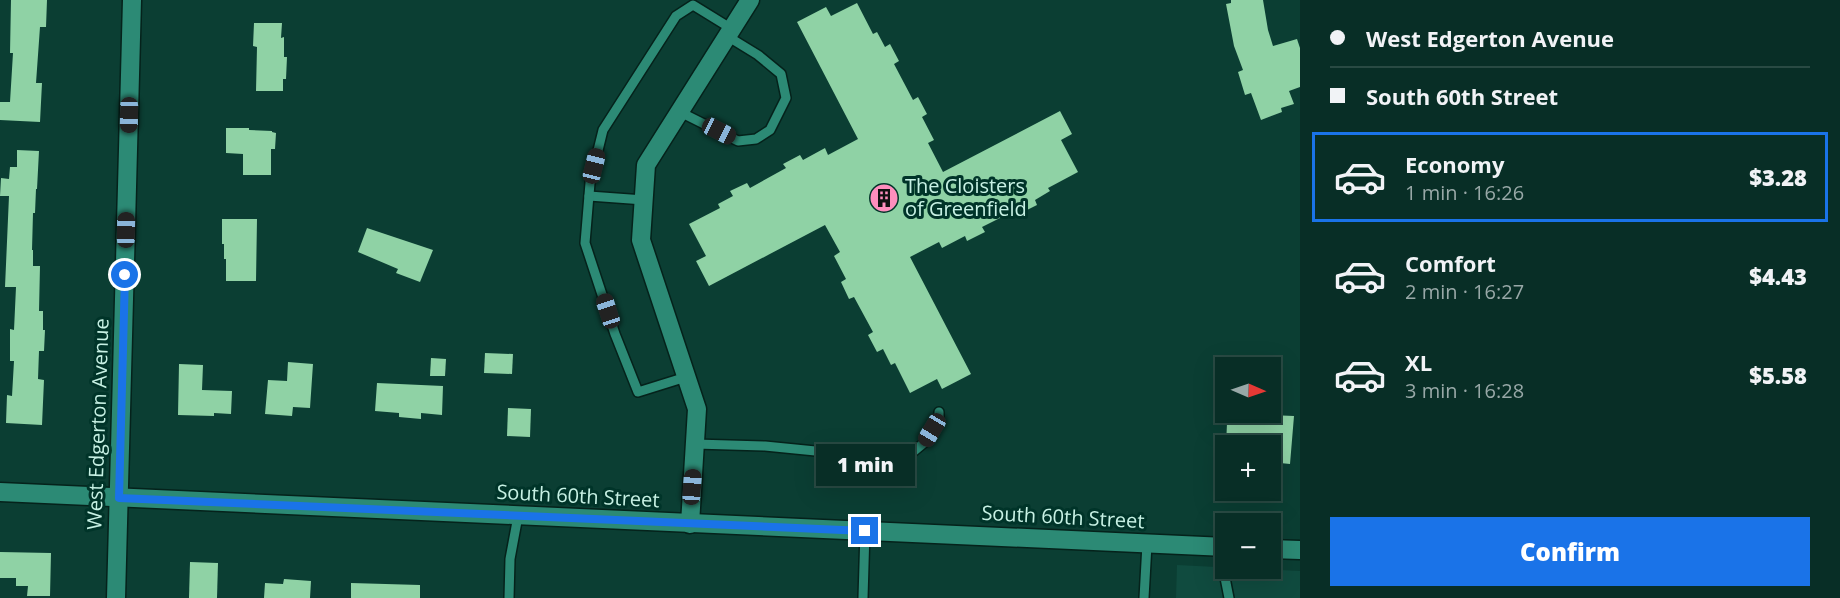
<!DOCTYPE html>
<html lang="en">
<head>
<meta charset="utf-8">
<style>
	:root { --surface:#082e26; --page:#163a32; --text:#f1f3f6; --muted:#98a8a7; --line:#294a43; --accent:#1a73e8 }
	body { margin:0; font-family:"Open Sans",sans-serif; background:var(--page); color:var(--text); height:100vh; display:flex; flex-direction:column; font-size:22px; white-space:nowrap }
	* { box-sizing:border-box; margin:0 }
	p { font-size:20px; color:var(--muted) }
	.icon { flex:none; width:33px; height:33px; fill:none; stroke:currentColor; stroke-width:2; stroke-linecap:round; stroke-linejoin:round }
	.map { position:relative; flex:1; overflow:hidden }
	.details { display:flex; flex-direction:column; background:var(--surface); width:540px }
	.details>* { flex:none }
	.hud { display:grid; align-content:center; height:132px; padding:0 30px; background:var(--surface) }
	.needle { width:39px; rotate:92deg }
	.buttons { position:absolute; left:1215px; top:357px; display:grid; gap:12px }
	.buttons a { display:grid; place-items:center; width:66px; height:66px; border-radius:0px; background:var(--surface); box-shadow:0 6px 24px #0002,0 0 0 2px var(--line); font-size:30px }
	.end { position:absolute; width:27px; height:27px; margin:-14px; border:8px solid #1a73e8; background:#fff; box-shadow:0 0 0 3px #fff }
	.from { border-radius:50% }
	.bubble { position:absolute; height:42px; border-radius:0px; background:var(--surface); box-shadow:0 6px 24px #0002,0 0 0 2px var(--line); font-size:20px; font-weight:800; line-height:42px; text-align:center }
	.car { position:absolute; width:18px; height:36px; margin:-18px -9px; border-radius:8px; box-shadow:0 0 4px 2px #0007; background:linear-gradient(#222 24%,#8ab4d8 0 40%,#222 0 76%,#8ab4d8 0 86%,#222 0) }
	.hud b { display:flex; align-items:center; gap:21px; height:57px; font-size:22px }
	.hud b+b { border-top:2px solid var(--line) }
	.hud i { width:15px; height:15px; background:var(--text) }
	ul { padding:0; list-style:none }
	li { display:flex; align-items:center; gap:18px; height:90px; margin:0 12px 9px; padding:0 18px; border:3px solid transparent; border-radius:0px }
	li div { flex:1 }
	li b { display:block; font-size:22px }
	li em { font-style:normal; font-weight:800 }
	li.selected { border-color:var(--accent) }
	li>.icon { width:54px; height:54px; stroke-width:1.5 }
	.action { display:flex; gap:12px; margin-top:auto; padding:12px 30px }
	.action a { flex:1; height:69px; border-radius:0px; background:var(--accent); color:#fff; font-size:24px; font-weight:800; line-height:69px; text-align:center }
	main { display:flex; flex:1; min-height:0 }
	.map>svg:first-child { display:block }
	.built { fill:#104b3f }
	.building { fill:#8fd2a5 }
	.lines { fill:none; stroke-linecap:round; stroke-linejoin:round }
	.lane-casing { stroke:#05221b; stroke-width:12 }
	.street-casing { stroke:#05221b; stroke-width:21 }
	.secondary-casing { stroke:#05221b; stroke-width:21 }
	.lane { stroke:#2c8a75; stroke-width:9 }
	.street { stroke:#2c8a75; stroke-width:18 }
	.secondary { stroke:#2c8a75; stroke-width:18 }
	.route { stroke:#1a73e8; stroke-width:8 }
	.labels { text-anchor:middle; stroke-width:6; stroke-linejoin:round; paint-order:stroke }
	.poi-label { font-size:20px; fill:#c7f1e4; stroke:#003429; text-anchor:start }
	.street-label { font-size:20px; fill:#c7f1e4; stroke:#003429 }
</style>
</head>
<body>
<main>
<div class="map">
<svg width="1300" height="598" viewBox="0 0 1300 598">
	<rect width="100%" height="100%" fill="#0b3e33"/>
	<path class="built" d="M1177 565 1300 571V598H1176Z"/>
	<g class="building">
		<path d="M11 0H47L46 27H40L36 83H42L40 122 0 120V102H10L13 53H10Z"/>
		<path d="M1231 0H1263L1268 30 1273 46 1297 39 1300 48V87L1289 91 1294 104 1281 108 1282 112 1261 120 1251 93 1245 95 1238 72 1243 70 1234 46 1226 4 1231 3Z"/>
		<path d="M857 3 873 34 877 32 885 47 890 44 899 61 894 64 913 100 918 97 927 114 922 117 934 140 928 143 943 172 1060 111 1072 134 1061 140 1078 172 1048 188 1050 191 1035 200 1037 205 1021 213 1018 209 982 227 985 232 967 241 965 236 942 248 939 242 910 257 971 374 942 389 937 379 910 393 895 363 891 365 883 349 877 352 868 335 873 332 854 297 849 299 841 282 846 279 834 256 840 252 825 225 709 286 696 261 706 256 689 224 720 208 718 204 733 196 730 191 747 183 750 188 786 168 783 164 800 155 803 160 825 148 828 155 858 139 797 22 826 7 831 16Z"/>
		<path d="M254 23H282L281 38 284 37V57H287L286 79H283V91H256L257 47 253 46Z"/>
		<path d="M226 128H249V130L272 131V132L276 133 275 149H271V175H243V154L226 153Z"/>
		<path d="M17 150 39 151 37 189H36L35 213H33L32 250H33V266H40L39 311H43V330H45L44 351H39L38 379 44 380 42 425 6 423 7 395 12 396 14 361H10V329L14 330 16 287H5L9 196H0L1 178 9 179 10 167H17Z"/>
		<path d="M222 219H257L256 281H226V259H224V244H222Z"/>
		<path d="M367 228 433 250 420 282 396 273 398 269 358 252Z"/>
		<path d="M485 353 513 354 512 374 484 373Z"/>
		<path d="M431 358 446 359 445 376H430Z"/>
		<path d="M288 362 313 364 310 408 293 407 292 416 265 414 268 380 287 381Z"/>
		<path d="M179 364 203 365 202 390 232 391 231 414 214 413V416L178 415Z"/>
		<path d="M377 383 443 386 442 415 421 413V419L399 417V413L375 411Z"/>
		<path d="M508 408 531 409 530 437 507 436Z"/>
		<path d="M1233 412H1268V415L1294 416 1290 464 1270 462V446H1226L1227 423 1232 424Z"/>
		<path d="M0 552 51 553 50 596H27L28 586H16V578H0Z"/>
		<path d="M190 562 218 563 217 598H189Z"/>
		<path d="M284 579 311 581 310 598H264L265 583 283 584Z"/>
		<path d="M351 583 420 585V598H351Z"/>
	</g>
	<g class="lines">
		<g class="lane-casing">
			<g id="lane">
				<path d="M680 112 738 141 756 139 770 130 786 98 781 74 758 55 727 36"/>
				<path d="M589 196 644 200"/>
				<path d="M686 377 638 392 615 334 585 243 590 183 603 130 676 16 693 5 732 29"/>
				<path d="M695 444 765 446 886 458 913 452 925 442 939 419V412"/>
				<path d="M1219 547 1229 598"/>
				<path d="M509 598 510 559 518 516"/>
				<path d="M863 598 865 531"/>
				<path d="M1144 598 1147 544"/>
			</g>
		</g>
		<g class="street-casing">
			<path id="street" d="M690 524 697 409 641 240 646 165 750 0"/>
		</g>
		<g class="secondary-casing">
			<g id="secondary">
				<path d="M0 492 1226 547"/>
				<path d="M1270 549 1300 550"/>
				<path d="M116 598 132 0"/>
			</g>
		</g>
		<use href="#lane" class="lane"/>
		<use href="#street" class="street"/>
		<use href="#secondary" class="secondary"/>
	</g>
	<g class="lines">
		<path class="route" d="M125 275 119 498 865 531"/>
	</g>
	<defs>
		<g id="building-disc" transform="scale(1.5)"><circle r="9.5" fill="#fe8ebd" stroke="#003429"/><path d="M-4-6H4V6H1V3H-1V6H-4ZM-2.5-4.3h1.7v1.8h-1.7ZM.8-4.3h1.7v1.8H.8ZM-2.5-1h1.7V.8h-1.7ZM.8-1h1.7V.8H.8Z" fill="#111"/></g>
	</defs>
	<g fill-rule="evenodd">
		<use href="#building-disc" x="884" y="198"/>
	</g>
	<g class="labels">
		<g class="poi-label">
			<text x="905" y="193">The Cloisters<tspan x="905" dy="23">of Greenfield</tspan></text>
		</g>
		<g class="street-label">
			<text transform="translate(98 424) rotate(-88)" y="7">West Edgerton Avenue</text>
			<text transform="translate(578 496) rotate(3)" y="7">South 60th Street</text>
			<text transform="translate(1063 517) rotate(3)" y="7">South 60th Street</text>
		</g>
	</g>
</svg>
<div class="buttons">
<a><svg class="needle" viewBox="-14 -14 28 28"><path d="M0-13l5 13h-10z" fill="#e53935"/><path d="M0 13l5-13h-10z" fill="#98a8a7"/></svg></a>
<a>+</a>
<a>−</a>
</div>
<i class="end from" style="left:125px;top:275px"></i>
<i class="end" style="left:865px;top:531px"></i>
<div class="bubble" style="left:816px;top:444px;width:99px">1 min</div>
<i class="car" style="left:129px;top:115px;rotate:181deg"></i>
<i class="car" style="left:719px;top:131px;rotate:117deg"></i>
<i class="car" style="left:594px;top:166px;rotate:14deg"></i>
<i class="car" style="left:126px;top:230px;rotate:1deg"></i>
<i class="car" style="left:608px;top:311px;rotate:342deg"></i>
<i class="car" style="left:932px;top:430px;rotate:211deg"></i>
<i class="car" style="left:692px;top:487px;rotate:4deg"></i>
</div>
<section class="details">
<div class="hud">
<b><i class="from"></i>West Edgerton Avenue</b>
<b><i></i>South 60th Street</b>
</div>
<ul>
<li class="selected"><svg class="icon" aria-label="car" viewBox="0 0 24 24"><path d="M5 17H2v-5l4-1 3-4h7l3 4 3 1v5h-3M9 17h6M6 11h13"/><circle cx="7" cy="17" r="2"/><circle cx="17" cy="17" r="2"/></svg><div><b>Economy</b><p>1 min · 16:26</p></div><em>$3.28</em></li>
<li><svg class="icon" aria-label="car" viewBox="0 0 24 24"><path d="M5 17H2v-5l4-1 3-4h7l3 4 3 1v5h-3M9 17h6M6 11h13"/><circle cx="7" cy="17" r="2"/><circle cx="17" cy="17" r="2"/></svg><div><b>Comfort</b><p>2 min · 16:27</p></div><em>$4.43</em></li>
<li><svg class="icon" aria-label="car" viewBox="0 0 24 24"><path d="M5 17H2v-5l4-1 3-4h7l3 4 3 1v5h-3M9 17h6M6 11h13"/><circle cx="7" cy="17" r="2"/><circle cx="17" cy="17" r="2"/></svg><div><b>XL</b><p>3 min · 16:28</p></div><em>$5.58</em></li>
</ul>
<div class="action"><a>Confirm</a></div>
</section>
</main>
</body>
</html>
